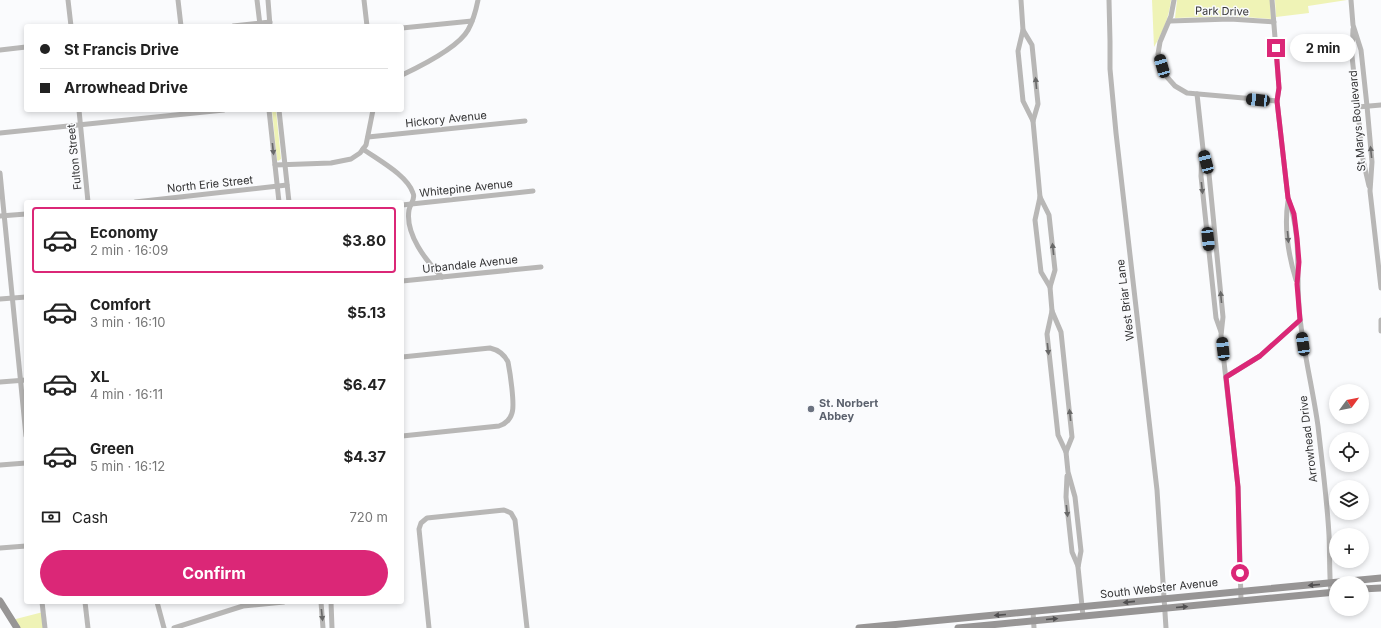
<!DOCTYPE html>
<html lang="en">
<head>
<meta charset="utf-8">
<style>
	:root { --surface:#fff; --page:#f6f6f6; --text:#222; --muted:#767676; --line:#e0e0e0; --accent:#db2777 }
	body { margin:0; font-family:Inter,sans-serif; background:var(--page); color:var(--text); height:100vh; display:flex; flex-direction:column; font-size:15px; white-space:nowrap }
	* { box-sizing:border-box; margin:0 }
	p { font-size:13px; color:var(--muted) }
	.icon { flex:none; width:22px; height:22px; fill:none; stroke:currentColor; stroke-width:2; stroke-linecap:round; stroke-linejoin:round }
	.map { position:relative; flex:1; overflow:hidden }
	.panel { position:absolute; left:24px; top:200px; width:380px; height:404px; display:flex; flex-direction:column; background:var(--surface); border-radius:4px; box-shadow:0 2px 6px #0003 }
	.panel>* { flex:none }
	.hud { position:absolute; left:24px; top:24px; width:380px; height:88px; border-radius:4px; box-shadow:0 2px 6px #0003; display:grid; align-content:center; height:88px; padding:0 16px; background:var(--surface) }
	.needle { width:26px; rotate:58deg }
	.buttons { position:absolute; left:1329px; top:384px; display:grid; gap:8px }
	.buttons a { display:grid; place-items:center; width:40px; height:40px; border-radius:50%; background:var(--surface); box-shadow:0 2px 6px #0003; font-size:20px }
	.end { position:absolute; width:18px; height:18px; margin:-9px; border:5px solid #db2777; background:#fff; box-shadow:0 0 0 2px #fff }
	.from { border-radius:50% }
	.bubble { position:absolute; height:28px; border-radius:14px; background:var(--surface); box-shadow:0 2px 6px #0003; font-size:13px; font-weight:700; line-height:28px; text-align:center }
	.car { position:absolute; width:12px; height:24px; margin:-12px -6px; border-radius:5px; box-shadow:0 0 3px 1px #0007; background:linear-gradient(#222 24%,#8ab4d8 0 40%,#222 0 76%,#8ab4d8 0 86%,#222 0) }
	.hud b { display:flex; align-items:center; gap:14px; height:38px; font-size:15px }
	.hud b+b { border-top:1px solid var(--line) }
	.hud i { width:10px; height:10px; background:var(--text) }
	ul { padding:7px 0 0; list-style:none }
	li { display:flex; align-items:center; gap:12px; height:66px; margin:0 8px 6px; padding:0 8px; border:2px solid transparent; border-radius:4px }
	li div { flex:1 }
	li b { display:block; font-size:15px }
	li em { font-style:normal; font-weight:700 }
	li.current { border-color:var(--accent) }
	li>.icon { width:36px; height:36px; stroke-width:1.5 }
	.pay { display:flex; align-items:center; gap:10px; height:44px; padding:0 16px; font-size:15px }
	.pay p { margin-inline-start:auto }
	.primary-button { display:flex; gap:8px; margin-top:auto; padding:8px 16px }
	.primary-button a { flex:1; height:46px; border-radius:24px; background:var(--accent); color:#fff; font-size:16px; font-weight:700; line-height:46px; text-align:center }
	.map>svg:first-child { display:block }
	.green { fill:#eff3b6 }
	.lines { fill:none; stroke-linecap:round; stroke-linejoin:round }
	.minor { stroke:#b8b7b6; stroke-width:5 }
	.secondary { stroke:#979595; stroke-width:7 }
	.oneway { fill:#686868 }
	.oneway2 { fill:#515051 }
	.route { stroke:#db2777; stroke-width:5 }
	.worship-dot { fill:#6b7280; stroke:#fafbfd; stroke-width:1.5 }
	.labels { text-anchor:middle; stroke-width:3; stroke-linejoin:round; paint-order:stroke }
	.street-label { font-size:11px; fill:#333334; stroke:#fafbfd }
	.worship-label { font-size:11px; font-weight:bold; fill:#5b616d; stroke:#fafbfd; text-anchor:start }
</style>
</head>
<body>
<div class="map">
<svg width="1381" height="628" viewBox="0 0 1381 628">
	<rect width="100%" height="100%" fill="#fafbfd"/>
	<g class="green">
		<path d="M1152 0H1171C1169 17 1163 32 1154 47Z"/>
		<path d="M1177 0H1270L1271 19 1232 16 1175 18Z"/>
		<path d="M1275 0H1347L1308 6 1309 13 1276 17Z"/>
		<path d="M272 110H276L281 159 278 161 277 160Z"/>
		<path d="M43 612 45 628H17L12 620Z"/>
	</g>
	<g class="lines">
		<g class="minor">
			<path d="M68 0 71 26"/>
			<path d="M178 0 181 26"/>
			<path d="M257 0 260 25"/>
			<path d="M268 0 270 26"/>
			<path d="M364 0 367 26"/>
			<path d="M1021 0 1023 30 1032 45 1038 104 1033 121 1040 197 1049 215 1055 270 1050 287 1052 311 1061 332 1072 437 1066 452 1068 472 1075 497 1081 551 1078 567 1083 616"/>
			<path d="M1109 0 1110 41V69L1116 133 1157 490 1166 628"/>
			<path d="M1174 0 1171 16 1160 42 1158 54 1167 77 1175 86 1187 93 1277 101"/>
			<path d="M1272 0 1279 88 1277 101 1288 198C1303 240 1295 276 1300 318 1304 355 1313 390 1318 426 1322 462 1327 499 1329 535 1330 554 1329 573 1331 592"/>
			<path d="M1351 0 1353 25 1361 50 1367 106 1372 162 1370 191 1381 288"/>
			<path d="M1170 21 1230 19 1274 22"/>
			<path d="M233 26 270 22"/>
			<path d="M402 28 472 21"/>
			<path d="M1353 29 1352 56 1363 160 1369 186"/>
			<path d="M1023 30 1018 51 1023 101 1033 121"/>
			<path d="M0 50 26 47"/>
			<path d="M402 75C421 66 458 48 468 30 473 21 476 10 478 0"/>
			<path d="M1197 94 1203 149 1209 174 1223 317 1221 335 1238 487 1241 601"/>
			<path d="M1358 107 1381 105"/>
			<path d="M79 110 88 202"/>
			<path d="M269 110 279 202"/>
			<path d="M279 110 289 202"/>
			<path d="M0 133 224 110"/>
			<path d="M368 137 525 121"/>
			<path d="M363 149C378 160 407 175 413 193 416 199 410 204 409 210 405 234 426 261 442 277"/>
			<path d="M1202 154 1201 176 1216 318 1221 332"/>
			<path d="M275 165 331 163 351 159 360 153 366 145 373 110"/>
			<path d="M0 173 26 436"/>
			<path d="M1040 197 1035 220 1041 272 1050 287"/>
			<path d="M1288 201C1284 227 1288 254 1296 280"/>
			<path d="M135 202 287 185"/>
			<path d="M402 205 533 191"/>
			<path d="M0 216 26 214"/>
			<path d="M402 281 541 267"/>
			<path d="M0 299 26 297"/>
			<path d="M1052 311 1047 334 1058 435 1066 452"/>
			<path d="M1381 320V331"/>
			<path d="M402 357 490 348C499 350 504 354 508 362 510 372 515 405 512 413 510 420 505 424 499 426L402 436"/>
			<path d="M1226 377 1260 356 1300 320"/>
			<path d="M0 382 26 380"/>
			<path d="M0 465 26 463"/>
			<path d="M1067 476 1066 497 1072 552 1078 566"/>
			<path d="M0 548 26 546"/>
			<path d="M42 602 45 628"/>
			<path d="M85 602 88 628"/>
			<path d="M157 602 164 628"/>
			<path d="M321 602 323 628"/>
			<path d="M331 602 332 628"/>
			<path d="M1033 611 1034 628"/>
			<path d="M174 628 243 606 284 602"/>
			<path d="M429 628 419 529 421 523 427 518 504 510 511 513 515 520 527 628"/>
		</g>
		<g class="secondary">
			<path d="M1362 589 1381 588"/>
			<path d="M0 601 17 628"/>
			<path d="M859 628 1381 578"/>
			<path d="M958 628 1336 592"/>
		</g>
	</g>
	<defs><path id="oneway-solid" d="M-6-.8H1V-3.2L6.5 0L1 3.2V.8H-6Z"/></defs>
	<g class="oneway">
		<use href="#oneway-solid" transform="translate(1036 83) rotate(-95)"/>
		<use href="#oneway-solid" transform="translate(273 149) rotate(84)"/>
		<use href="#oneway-solid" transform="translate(1371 152) rotate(-96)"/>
		<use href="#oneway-solid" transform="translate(1202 188) rotate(84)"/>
		<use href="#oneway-solid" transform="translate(1288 237) rotate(85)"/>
		<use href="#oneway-solid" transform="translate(1053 249) rotate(-96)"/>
		<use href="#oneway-solid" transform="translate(1221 297) rotate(-95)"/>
		<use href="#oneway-solid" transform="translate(1048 349) rotate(84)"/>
		<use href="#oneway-solid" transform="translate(1070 415) rotate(-96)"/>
		<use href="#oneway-solid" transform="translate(1067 511) rotate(84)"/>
		<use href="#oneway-solid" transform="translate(322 615) rotate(84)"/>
	</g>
	<g class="oneway2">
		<use href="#oneway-solid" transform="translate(1314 585) rotate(175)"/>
		<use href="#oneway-solid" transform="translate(1129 602) rotate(174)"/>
		<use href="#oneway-solid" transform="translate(1182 607) rotate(-5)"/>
		<use href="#oneway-solid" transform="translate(1000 615) rotate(175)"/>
		<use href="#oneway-solid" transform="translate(1052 619) rotate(-5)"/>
	</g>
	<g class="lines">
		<path class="route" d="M1240 573 1238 487 1226 377 1260 356 1300 320 1297 284 1299 262 1297 238 1294 214 1288 198 1277 101 1279 88 1276 48"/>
	</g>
	<circle class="worship-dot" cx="811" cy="409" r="4"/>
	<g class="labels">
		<g class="street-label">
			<text transform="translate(1222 11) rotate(1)" y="4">Park Drive</text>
			<text transform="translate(446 119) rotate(-6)" y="4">Hickory Avenue</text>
			<text transform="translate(1357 121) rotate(-95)" y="4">St Marys Boulevard</text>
			<text transform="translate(74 157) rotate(-96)" y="4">Fulton Street</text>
			<text transform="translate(210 184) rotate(-6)" y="4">North Erie Street</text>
			<text transform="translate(466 188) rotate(-6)" y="4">Whitepine Avenue</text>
			<text transform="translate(470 264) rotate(-6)" y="4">Urbandale Avenue</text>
			<text transform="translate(1125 300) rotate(-97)" y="4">West Briar Lane</text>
			<text transform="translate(1308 439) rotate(-97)" y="4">Arrowhead Drive</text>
			<text transform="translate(1159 588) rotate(-6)" y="4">South Webster Avenue</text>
		</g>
		<g class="worship-label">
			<text x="819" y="407">St. Norbert<tspan x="819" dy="13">Abbey</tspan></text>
		</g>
	</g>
</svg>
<div class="buttons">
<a><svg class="needle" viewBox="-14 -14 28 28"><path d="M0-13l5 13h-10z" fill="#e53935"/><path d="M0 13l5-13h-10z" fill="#767676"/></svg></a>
<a><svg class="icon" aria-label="locate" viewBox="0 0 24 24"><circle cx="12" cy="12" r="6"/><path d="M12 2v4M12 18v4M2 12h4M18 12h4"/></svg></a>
<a><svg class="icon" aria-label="layers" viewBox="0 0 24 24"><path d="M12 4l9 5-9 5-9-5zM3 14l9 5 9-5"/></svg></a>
<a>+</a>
<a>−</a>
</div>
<i class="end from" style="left:1240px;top:573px"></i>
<i class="end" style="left:1276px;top:48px"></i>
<div class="bubble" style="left:1290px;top:34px;width:66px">2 min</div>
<i class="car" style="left:1162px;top:66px;rotate:344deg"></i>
<i class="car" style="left:1258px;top:100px;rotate:276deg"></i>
<i class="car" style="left:1206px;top:162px;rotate:345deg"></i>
<i class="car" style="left:1208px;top:239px;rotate:174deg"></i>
<i class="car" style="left:1303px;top:344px;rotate:352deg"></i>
<i class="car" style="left:1223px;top:349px;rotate:354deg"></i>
<div class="hud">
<b><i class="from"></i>St Francis Drive</b>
<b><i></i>Arrowhead Drive</b>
</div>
<section class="panel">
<ul>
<li class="current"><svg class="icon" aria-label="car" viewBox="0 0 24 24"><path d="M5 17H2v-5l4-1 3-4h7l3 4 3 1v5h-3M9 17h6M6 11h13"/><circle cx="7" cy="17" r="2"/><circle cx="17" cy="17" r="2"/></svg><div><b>Economy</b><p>2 min · 16:09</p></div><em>$3.80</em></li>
<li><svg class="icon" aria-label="car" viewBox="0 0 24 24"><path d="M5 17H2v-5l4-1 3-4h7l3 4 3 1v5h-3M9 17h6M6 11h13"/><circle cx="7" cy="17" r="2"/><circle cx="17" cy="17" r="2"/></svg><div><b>Comfort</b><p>3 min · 16:10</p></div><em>$5.13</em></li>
<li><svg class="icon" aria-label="car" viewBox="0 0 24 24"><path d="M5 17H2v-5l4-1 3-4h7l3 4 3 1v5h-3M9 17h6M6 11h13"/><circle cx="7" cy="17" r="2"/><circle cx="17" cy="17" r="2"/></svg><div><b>XL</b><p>4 min · 16:11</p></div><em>$6.47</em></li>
<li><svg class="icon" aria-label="car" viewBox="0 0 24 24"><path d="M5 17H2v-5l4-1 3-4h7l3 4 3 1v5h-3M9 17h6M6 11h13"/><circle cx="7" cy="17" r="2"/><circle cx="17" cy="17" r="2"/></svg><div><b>Green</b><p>5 min · 16:12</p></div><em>$4.37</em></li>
</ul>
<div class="pay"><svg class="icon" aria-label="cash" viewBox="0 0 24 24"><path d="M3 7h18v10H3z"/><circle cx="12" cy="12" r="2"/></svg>Cash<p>720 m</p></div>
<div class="primary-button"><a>Confirm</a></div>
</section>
</div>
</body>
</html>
